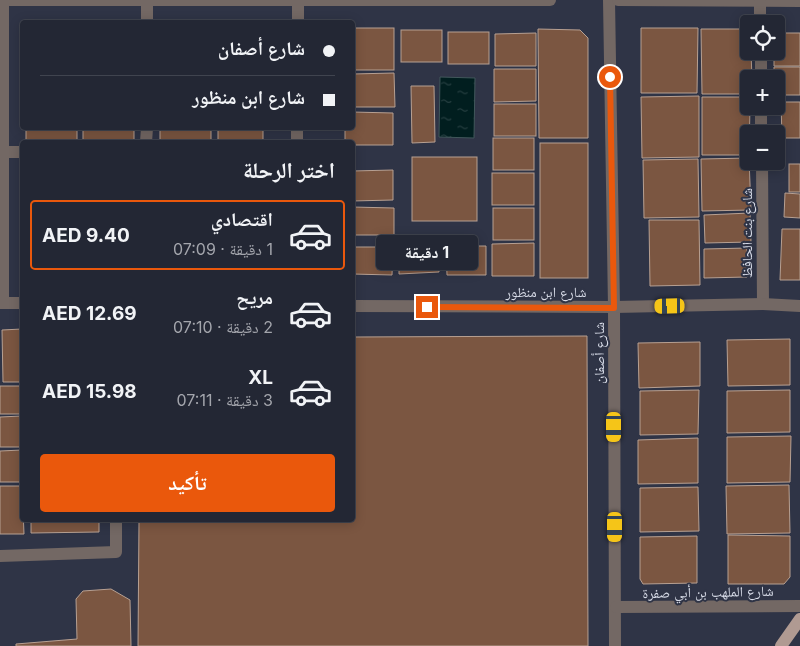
<!DOCTYPE html>
<html lang="ar">
<head>
<meta charset="utf-8">
<style>
	:root { --surface:#232734; --page:#2b2f3c; --text:#f1f3f6; --muted:#a3a5ac; --line:#40444f; --accent:#ea580c }
	body { margin:0; font-family:Inter,"Noto Naskh Arabic",sans-serif; background:var(--page); color:var(--text); direction:rtl; height:100vh; display:flex; flex-direction:column; font-size:19px; white-space:nowrap }
	* { box-sizing:border-box; margin:0 }
	p { font-size:16px; color:var(--muted) }
	.icon { flex:none; width:28px; height:28px; fill:none; stroke:currentColor; stroke-width:2; stroke-linecap:round; stroke-linejoin:round }
	.map { position:relative; flex:1; overflow:hidden; direction:ltr }
	.sheet { position:absolute; left:20px; top:140px; width:335px; height:382px; display:flex; flex-direction:column; background:var(--surface); border-radius:5px; box-shadow:0 2px 12px #0003,0 0 0 1px var(--line); direction:rtl }
	.sheet>* { flex:none }
	.banner { position:absolute; left:20px; top:20px; width:335px; height:110px; border-radius:5px; box-shadow:0 2px 12px #0003,0 0 0 1px var(--line); direction:rtl; display:grid; align-content:center; height:110px; padding:0 20px; background:var(--surface) }
	.fabs { position:absolute; left:740px; top:15px; display:grid; gap:10px }
	.fabs a { display:grid; place-items:center; width:45px; height:45px; border-radius:5px; background:var(--surface); box-shadow:0 2px 12px #0003,0 0 0 1px var(--line); font-size:25px }
	.end { position:absolute; width:22px; height:22px; margin:-11px; border:6px solid #ea580c; background:#fff; box-shadow:0 0 0 2px #fff }
	.from { border-radius:50% }
	.bubble { position:absolute; height:35px; border-radius:5px; background:var(--surface); box-shadow:0 2px 12px #0003,0 0 0 1px var(--line); font-size:16px; font-weight:700; line-height:35px; text-align:center; direction:rtl }
	.car { position:absolute; width:15px; height:30px; margin:-15px -8px; border-radius:6px; box-shadow:0 0 4px 1px #0007; background:linear-gradient(#f5c518 24%,#345 0 40%,#f5c518 0 76%,#345 0 86%,#f5c518 0) }
	.banner b { display:flex; align-items:center; gap:18px; height:48px; font-size:19px }
	.banner b+b { border-top:1px solid var(--line) }
	.banner i { width:12px; height:12px; background:var(--text) }
	ul { padding:0; list-style:none }
	li { display:flex; align-items:center; gap:15px; height:70px; margin:0 10px 8px; padding:0 10px; border:2px solid transparent; border-radius:5px }
	li div { flex:1 }
	li b { display:block; font-size:19px }
	li em { font-style:normal; font-weight:700 }
	li.current { border-color:var(--accent) }
	li>.icon { width:45px; height:45px; stroke-width:1.5 }
	h2 { padding:0 20px; font-size:22px; line-height:60px }
	.cta { display:flex; gap:10px; margin-top:auto; padding:10px 20px }
	.cta a { flex:1; height:58px; border-radius:5px; background:var(--accent); color:#fff; font-size:20px; font-weight:700; line-height:58px; text-align:center }
	.map>svg:first-child { display:block }
	.water { fill:url(#water-ripples); stroke:#41575b }
	.building { fill:#7b5641; stroke:#b7a092 }
	.lines { fill:none; stroke-linecap:round; stroke-linejoin:round }
	.minor { stroke:#736864; stroke-width:12 }
	.major { stroke:#b09a92; stroke-width:12 }
	.route { stroke:#ea580c; stroke-width:6 }
	.labels { text-anchor:middle; stroke-width:4; stroke-linejoin:round; paint-order:stroke }
	.street-label { font-size:14px; fill:#d7dbe7; stroke:#2f3446 }
</style>
</head>
<body>
<div class="map">
<svg width="800" height="646" viewBox="0 0 800 646">
	<defs>
		<pattern id="water-ripples" width="26" height="14" patternUnits="userSpaceOnUse" patternTransform="scale(1.25)"><rect width="26" height="14" fill="#011e1f"/><path d="M2 4q2-2 4 0t4 0M15 11q2-2 4 0t4 0" fill="none" stroke="#253e40"/></pattern>
	</defs>
	<rect width="100%" height="100%" fill="#2f3446"/>
	<path class="water" d="M440 77 475 78 474 138 439 137Z"/>
	<g class="building">
		<rect x="352" y="28" width="42" height="42"/>
		<path d="M641 28H698L697 93H641Z"/>
		<path d="M538 29 580 30 588 38V138H539Z"/>
		<path d="M701 29H749V51H751L752 79H749V94H702Z"/>
		<rect x="401" y="30" width="41" height="32"/>
		<rect x="448" y="32" width="41" height="32"/>
		<path d="M536 33V66H495V34Z"/>
		<path d="M776 33H800V66H774V51H776Z"/>
		<path d="M774 67H800V95H776V79H774Z"/>
		<path d="M494 69H536V101L494 102Z"/>
		<path d="M394 73 395 107H352V74Z"/>
		<path d="M411 86H434L435 142 412 143Z"/>
		<path d="M699 96V157L642 158 641 97Z"/>
		<path d="M702 97H749V106H750L749 155H702Z"/>
		<path d="M781 102H800V138H782Z"/>
		<rect x="494" y="104" width="42" height="32"/>
		<path d="M352 112 393 113V145H352V142H345V128H352Z"/>
		<rect x="26" y="128" width="51" height="14"/>
		<rect x="83" y="128" width="51" height="14"/>
		<rect x="160" y="128" width="51" height="14"/>
		<rect x="218" y="128" width="45" height="14"/>
		<rect x="493" y="138" width="41" height="32"/>
		<rect x="540" y="143" width="48" height="135"/>
		<rect x="412" y="157" width="65" height="64"/>
		<path d="M749 158 751 210 702 211 701 159Z"/>
		<path d="M698 159 699 217 644 218 643 160Z"/>
		<rect x="789" y="164" width="11" height="28"/>
		<path d="M393 170V200L352 201V171Z"/>
		<rect x="492" y="173" width="42" height="32"/>
		<path d="M785 193 800 194V218L784 217Z"/>
		<path d="M352 207 394 208V235H352Z"/>
		<rect x="493" y="208" width="41" height="32"/>
		<path d="M750 213 751 242 705 243 704 215Z"/>
		<path d="M649 220H699L700 285 650 286Z"/>
		<path d="M782 229H800V280H780Z"/>
		<path d="M534 243V276H492V244Z"/>
		<path d="M438 245 439 272 399 274V246Z"/>
		<path d="M446 246H486V275H447Z"/>
		<path d="M352 247H393L392 275 352 274Z"/>
		<path d="M747 248V277L704 278V249Z"/>
		<path d="M22 329V382H3L2 330Z"/>
		<path d="M587 336 588 646H138L139 520H352V337Z"/>
		<path d="M790 339V385L728 386 727 340Z"/>
		<path d="M700 342V386L639 388 638 343Z"/>
		<rect x="0" y="386" width="22" height="28"/>
		<path d="M699 390 698 434 640 435V391Z"/>
		<path d="M790 390V432L727 433V391Z"/>
		<path d="M22 416V447H0V417Z"/>
		<path d="M791 436 790 482 727 483V437Z"/>
		<path d="M698 438V483L638 484V440Z"/>
		<path d="M22 450V482H0V451Z"/>
		<path d="M789 485 790 533 727 534 726 486Z"/>
		<path d="M0 486H22L24 534H0Z"/>
		<path d="M698 487 699 531 640 532V488Z"/>
		<path d="M31 520H99V532L31 533Z"/>
		<path d="M728 535 790 536V577L784 584H728Z"/>
		<path d="M697 536V583L643 584 640 579V537Z"/>
		<path d="M111 589 130 600 131 646H16V644L77 639 76 599 83 591Z"/>
	</g>
	<g class="lines">
		<g class="minor">
			<path d="M0 0H550"/>
			<path d="M3 0V303"/>
			<path d="M609 0 614 307 615 646"/>
			<path d="M618 0 800 1"/>
			<path d="M760 1V24"/>
			<path d="M147 22V0"/>
			<path d="M298 22V0"/>
			<path d="M761 51V79"/>
			<path d="M761 106V134"/>
			<path d="M146 142 147 128"/>
			<path d="M297 142V128"/>
			<path d="M0 152H22"/>
			<path d="M762 161 763 304"/>
			<path d="M0 303H22"/>
			<path d="M352 306 614 307 763 304 800 306"/>
			<path d="M0 556 116 552V520"/>
			<path d="M616 607 800 606"/>
		</g>
		<path class="major" d="M781 646 800 619"/>
	</g>
	<g class="lines">
		<path class="route" d="M427 307 614 308 610 77"/>
	</g>
	<g class="labels">
		<g class="street-label">
			<text transform="translate(747 233) rotate(-90)" y="5">شارع بنت الحافظ</text>
			<text x="546" y="297">شارع ابن منظور</text>
			<text transform="translate(599 353) rotate(-90)" y="5">شارع أصفان</text>
			<text transform="translate(708 592) rotate(-1)" y="5">شارع الملهب بن أبي صفرة</text>
		</g>
	</g>
</svg>
<div class="fabs">
<a><svg class="icon" aria-label="locate" viewBox="0 0 24 24"><circle cx="12" cy="12" r="6"/><path d="M12 2v4M12 18v4M2 12h4M18 12h4"/></svg></a>
<a>+</a>
<a>−</a>
</div>
<i class="end from" style="left:610px;top:77px"></i>
<i class="end" style="left:427px;top:307px"></i>
<div class="bubble" style="left:376px;top:235px;width:102px">1 دقيقة</div>
<i class="car" style="left:670px;top:306px;rotate:269deg"></i>
<i class="car" style="left:614px;top:427px;rotate:180deg"></i>
<i class="car" style="left:615px;top:527px;rotate:180deg"></i>
<div class="banner">
<b><i class="from"></i>شارع أصفان</b>
<b><i></i>شارع ابن منظور</b>
</div>
<section class="sheet">
<h2>اختر الرحلة</h2>
<ul>
<li class="current"><svg class="icon" aria-label="car" viewBox="0 0 24 24"><path d="M5 17H2v-5l4-1 3-4h7l3 4 3 1v5h-3M9 17h6M6 11h13"/><circle cx="7" cy="17" r="2"/><circle cx="17" cy="17" r="2"/></svg><div><b>اقتصادي</b><p>1 دقيقة · 07:09</p></div><em>AED 9.40</em></li>
<li><svg class="icon" aria-label="car" viewBox="0 0 24 24"><path d="M5 17H2v-5l4-1 3-4h7l3 4 3 1v5h-3M9 17h6M6 11h13"/><circle cx="7" cy="17" r="2"/><circle cx="17" cy="17" r="2"/></svg><div><b>مريح</b><p>2 دقيقة · 07:10</p></div><em>AED 12.69</em></li>
<li><svg class="icon" aria-label="car" viewBox="0 0 24 24"><path d="M5 17H2v-5l4-1 3-4h7l3 4 3 1v5h-3M9 17h6M6 11h13"/><circle cx="7" cy="17" r="2"/><circle cx="17" cy="17" r="2"/></svg><div><b>XL</b><p>3 دقيقة · 07:11</p></div><em>AED 15.98</em></li>
</ul>
<div class="cta"><a>تأكيد</a></div>
</section>
</div>
</body>
</html>
